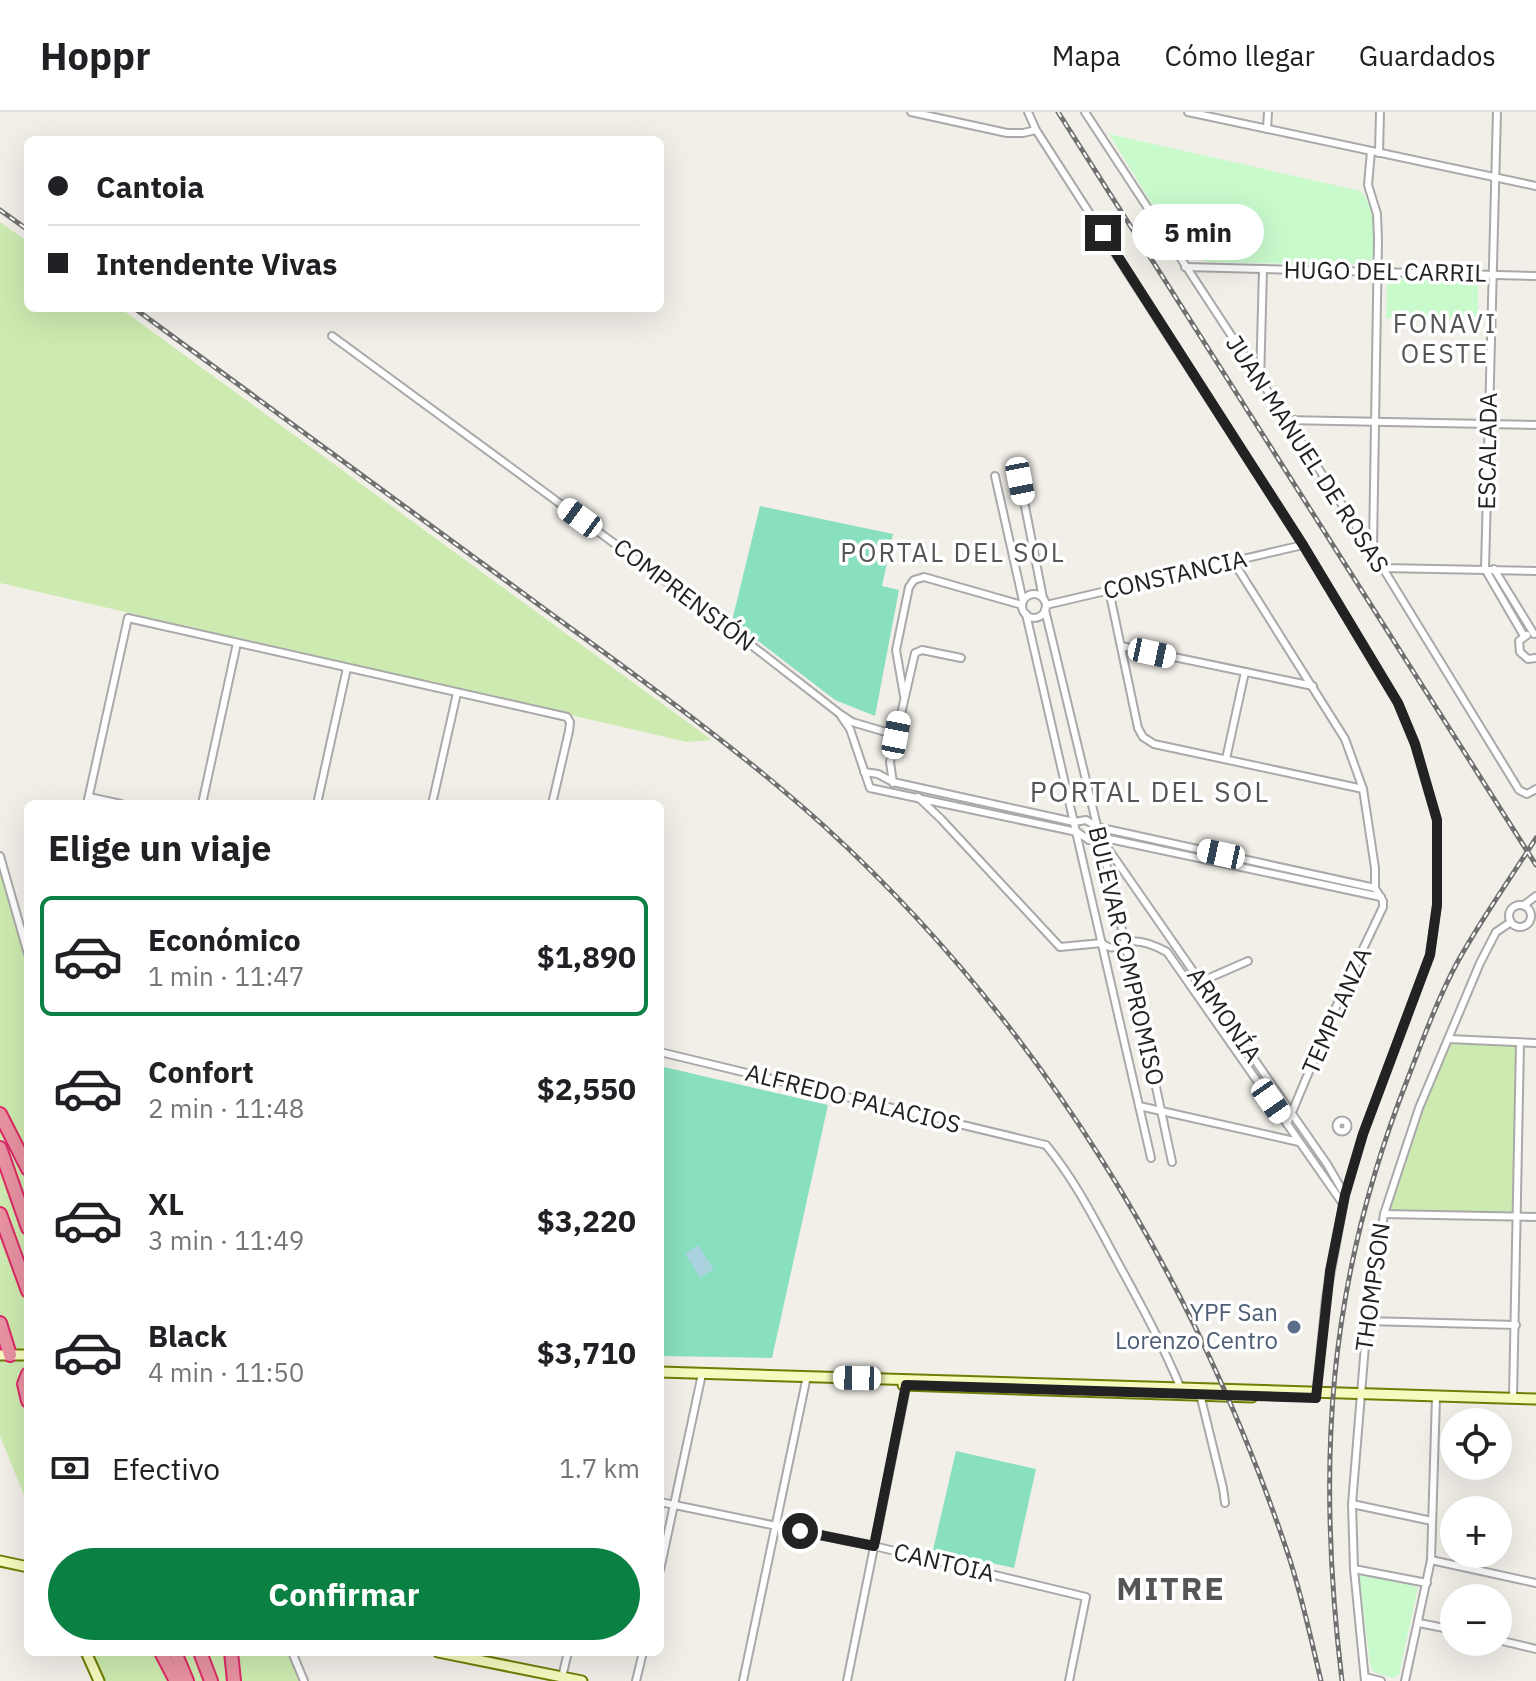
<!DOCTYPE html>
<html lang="es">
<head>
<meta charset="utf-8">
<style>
	:root { --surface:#fff; --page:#f6f6f6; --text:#202124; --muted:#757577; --line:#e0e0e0; --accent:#0b8043 }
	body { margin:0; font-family:"IBM Plex Sans",sans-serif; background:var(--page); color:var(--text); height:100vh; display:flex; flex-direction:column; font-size:30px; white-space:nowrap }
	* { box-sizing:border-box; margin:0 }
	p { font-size:26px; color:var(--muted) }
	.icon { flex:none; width:44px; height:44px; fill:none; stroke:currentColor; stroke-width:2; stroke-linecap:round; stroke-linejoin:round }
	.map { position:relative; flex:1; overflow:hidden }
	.drawer { position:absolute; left:24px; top:688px; width:640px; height:856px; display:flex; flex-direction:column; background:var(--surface); border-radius:12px; box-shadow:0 8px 32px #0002 }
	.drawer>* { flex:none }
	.guide { position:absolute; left:24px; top:24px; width:640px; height:176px; border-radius:12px; box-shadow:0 8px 32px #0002; display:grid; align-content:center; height:176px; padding:0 24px; background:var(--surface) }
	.fabs { position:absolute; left:1440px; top:1296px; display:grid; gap:16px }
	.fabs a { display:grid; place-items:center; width:72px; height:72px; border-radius:50%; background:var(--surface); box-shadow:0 8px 32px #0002; font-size:40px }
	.end { position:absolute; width:36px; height:36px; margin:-18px; border:10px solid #222; background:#fff; box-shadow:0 0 0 4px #fff }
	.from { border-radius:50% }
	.bubble { position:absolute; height:56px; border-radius:28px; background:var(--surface); box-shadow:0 8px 32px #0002; font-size:26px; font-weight:700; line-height:56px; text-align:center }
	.car { position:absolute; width:24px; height:48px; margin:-24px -12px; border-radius:10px; box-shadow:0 0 6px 2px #0007; background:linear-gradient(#fff 24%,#345 0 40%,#fff 0 76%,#345 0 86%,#fff 0) }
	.guide b { display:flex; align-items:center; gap:28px; height:76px; font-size:30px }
	.guide b+b { border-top:2px solid var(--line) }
	.guide i { width:20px; height:20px; background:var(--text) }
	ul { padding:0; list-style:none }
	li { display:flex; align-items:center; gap:24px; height:120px; margin:0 16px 12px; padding:0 8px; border:4px solid transparent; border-radius:12px }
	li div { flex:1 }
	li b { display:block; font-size:30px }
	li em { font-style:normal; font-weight:700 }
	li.on { border-color:var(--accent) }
	li>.icon { width:72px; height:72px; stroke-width:1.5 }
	h2 { padding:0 24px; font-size:36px; line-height:96px }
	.pay { display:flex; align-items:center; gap:20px; height:88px; padding:0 24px; font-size:30px }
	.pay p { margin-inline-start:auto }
	.action { display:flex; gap:16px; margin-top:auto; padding:16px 24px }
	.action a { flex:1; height:92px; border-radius:48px; background:var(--accent); color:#fff; font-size:32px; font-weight:700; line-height:92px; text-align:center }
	header { display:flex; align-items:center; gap:48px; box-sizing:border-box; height:112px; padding:0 40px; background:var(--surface); border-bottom:2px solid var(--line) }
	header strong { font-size:38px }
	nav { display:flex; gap:44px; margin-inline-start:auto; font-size:28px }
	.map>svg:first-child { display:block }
	.grass { fill:#cdebb0 }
	.park { fill:#c8facc }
	.pitch { fill:#88e0be }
	.water { fill:#aad3df }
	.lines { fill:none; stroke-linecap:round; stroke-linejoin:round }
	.street-casing { stroke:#a9a9a9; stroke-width:10 }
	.secondary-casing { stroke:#707d05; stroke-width:13 }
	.highway-casing { stroke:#dc2a67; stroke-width:16 }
	.street { stroke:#fff; stroke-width:6 }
	.secondary { stroke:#f7fabf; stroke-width:9 }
	.highway { stroke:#e892a2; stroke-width:12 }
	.rail-casing { stroke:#707070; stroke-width:5 }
	.rail { stroke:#fff; stroke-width:2; stroke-dasharray:6; stroke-linecap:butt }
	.route { stroke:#222; stroke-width:10 }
	.service-dot { fill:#5c6f8a; stroke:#fff; stroke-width:3 }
	.labels { text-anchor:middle; stroke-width:7; stroke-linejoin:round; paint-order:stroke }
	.street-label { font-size:24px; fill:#222; stroke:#fff }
	.service-label { font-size:24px; fill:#4e5e75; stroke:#fff; text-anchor:end }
	.neighbourhood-label { font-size:26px; letter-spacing:2px; fill:#555; stroke:#fff }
	.quarter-label { font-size:28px; letter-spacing:2px; fill:#555; stroke:#fff }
	.district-label { font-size:32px; font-weight:bold; letter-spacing:2px; fill:#555; stroke:#fff }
</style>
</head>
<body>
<header>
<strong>Hoppr</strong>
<nav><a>Mapa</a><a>Cómo llegar</a><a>Guardados</a></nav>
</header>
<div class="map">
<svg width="1536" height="1569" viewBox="0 0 1536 1569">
	<rect width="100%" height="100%" fill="#f2efe9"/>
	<g class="grass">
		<path d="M0 110 28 130V196H120L712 628 687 630 0 471Z"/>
		<path d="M0 744 28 842V1393L0 1324Z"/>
		<path d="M1448 927 1520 931 1518 1104 1384 1102 1419 996Z"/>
		<path d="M86 1540H292L304 1569H99Z"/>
	</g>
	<g class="park">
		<path d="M1109 22 1361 79C1375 98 1380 131 1370 153L1206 150 1181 139Z"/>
		<path d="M1387 166 1478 168V207L1386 206Z"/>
		<path d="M1363 1462 1418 1475 1399 1563 1393 1566 1373 1560 1370 1552 1359 1464Z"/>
	</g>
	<g class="pitch">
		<path d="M760 394 893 422 882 474 899 478 875 604 835 588 732 509Z"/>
		<path d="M660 954 828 993 772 1246 660 1244Z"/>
		<path d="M956 1339 1036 1357 1014 1456 933 1438Z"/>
	</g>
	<path class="water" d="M698 1133 714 1157 700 1166 685 1142Z"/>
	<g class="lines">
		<g class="street-casing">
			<g id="street">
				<path d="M911 0 1007 21H1023L1036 18"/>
				<path d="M1028 0 1036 18 1303 433 1398 591 1415 632 1437 708V793L1430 843 1363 1022 1345 1083 1326 1186 1316 1286"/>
				<path d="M1085 0 1373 440 1519 678 1527 682 1536 677"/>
				<path d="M1188 0 1536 74"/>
				<path d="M1497 0 1485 457 1524 524"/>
				<path d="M1267 17 1268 0"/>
				<path d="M1371 39 1368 73 1377 102 1378 127 1373 437"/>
				<path d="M1379 41 1380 0"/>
				<path d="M1185 155 1536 164"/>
				<path d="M332 224 728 515 840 602 852 610 896 623"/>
				<path d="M1260 270 1263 157"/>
				<path d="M1285 308 1536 313"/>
				<path d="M995 364 1023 489"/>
				<path d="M1020 369 1043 486"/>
				<path d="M1233 449 1345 627 1363 677 1375 756V776L1383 789V795L1342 881 1287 1012"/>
				<path d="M1382 456 1536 459"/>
				<path d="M1494 457 1534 522"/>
				<path d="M1109 478 1138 616 1143 625 1154 632 1363 677"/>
				<circle cx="1034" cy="494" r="12"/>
				<path d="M1046 493 1303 433"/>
				<path d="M1045 498 1125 830 1172 1050"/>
				<path d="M1026 502 1151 1046"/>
				<path d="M1527 523 1519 529 1520 540 1528 547 1536 546"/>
				<path d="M1121 534 1313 574"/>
				<path d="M904 584 896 538 909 475 914 468 924 465 1022 493"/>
				<path d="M841 604 850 617 870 676 1077 720 1089 728 1100 725 1381 785"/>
				<path d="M1226 647 1245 560"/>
				<path d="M864 660 878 662 893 670 1074 710 1086 708 1097 715 1375 776"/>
				<path d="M893 671 890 650 915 541 922 538 961 546"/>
				<path d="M89 685 121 692"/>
				<path d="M918 685 941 707 1060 835 1102 831C1113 840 1116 833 1127 830 1139 827 1156 834 1167 840L1343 1092"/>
				<path d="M87 692 128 506 567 605 570 610 569 619 552 692"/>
				<path d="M202 692 237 531"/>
				<path d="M317 692 347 556"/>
				<path d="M432 692 457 581"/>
				<path d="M1102 728 1327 1052 1345 1083"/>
				<path d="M0 744 28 842"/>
				<path d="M1524 793 1536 784"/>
				<circle cx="1520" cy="804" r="11"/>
				<path d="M1200 870 1248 849"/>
				<path d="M1448 927 1536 931"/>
				<path d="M660 940 1046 1033C1075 1068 1096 1110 1117 1149 1140 1191 1163 1233 1181 1277"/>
				<path d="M1139 994 1299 1030"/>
				<circle cx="1342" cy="1014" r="5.5"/>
				<path d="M1384 1102 1536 1105"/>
				<path d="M1367 1209 1516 1213"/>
				<path d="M1200 1282 1223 1376 1225 1391"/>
				<path d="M1513 1287 1520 931"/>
				<path d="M660 1390 874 1434 1086 1485 1069 1569"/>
				<path d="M1352 1392 1432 1409"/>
				<path d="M1431 1448 1536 1471"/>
				<path d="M1354 1457 1427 1471"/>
				<path d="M660 1458 702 1262"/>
				<path d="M1419 1511 1454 1518"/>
				<path d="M1498 1528 1536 1537"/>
				<path d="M292 1540 304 1569"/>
				<path d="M562 1565 568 1540"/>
				<path d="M1365 1565 1381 1569"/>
				<path d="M636 1569 643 1540"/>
				<path d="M743 1569 807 1264"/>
				<path d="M847 1569 907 1271"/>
				<path d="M1365 1569 1354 1457 1352 1392 1367 1209 1384 1102 1419 996 1480 851 1496 820 1511 810"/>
				<path d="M1405 1569 1431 1448 1436 1285"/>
			</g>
		</g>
		<g class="secondary-casing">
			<g id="secondary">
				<path d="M0 1243H28"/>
				<path d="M660 1260 1536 1287"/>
				<path d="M903 1273 1252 1285"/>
				<path d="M0 1449 28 1455"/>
				<path d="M86 1540 99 1569"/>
				<path d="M438 1540 582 1569"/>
			</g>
		</g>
		<g class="highway-casing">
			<g id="highway">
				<path d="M0 1002 28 1057"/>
				<path d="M0 1036 28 1116"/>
				<path d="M0 1102 28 1179"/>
				<path d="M0 1211 10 1243"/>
				<path d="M28 1262 24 1272 28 1289"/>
				<path d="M161 1540 176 1569"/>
				<path d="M175 1540 187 1569"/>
				<path d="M200 1540 211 1569"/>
				<path d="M231 1540 234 1569"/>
			</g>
		</g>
		<use href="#street" class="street"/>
		<use href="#secondary" class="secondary"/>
		<use href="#highway" class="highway"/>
		<g class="rail-casing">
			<g id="rail">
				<path d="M1058 0 1536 753"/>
				<path d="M0 98 28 118"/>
				<path d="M134 196C267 294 401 392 535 490 633 562 733 632 824 714 1039 910 1196 1167 1288 1442 1302 1484 1311 1527 1321 1569"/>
				<path d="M1342 1569C1316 1352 1327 1171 1408 966 1423 927 1438 886 1458 849 1482 806 1510 767 1536 726"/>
			</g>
		</g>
		<use href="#rail" class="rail"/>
	</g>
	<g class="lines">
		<path class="route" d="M800 1419 874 1434 906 1273 1316 1286 1330 1159 1345 1083 1363 1022 1430 843 1437 793V708L1415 632 1398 591 1303 433 1103 121"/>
	</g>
	<circle class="service-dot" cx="1294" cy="1215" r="8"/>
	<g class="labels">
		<g class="street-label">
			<text transform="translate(1385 160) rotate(1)" y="8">HUGO DEL CARRIL</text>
			<text transform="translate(1488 339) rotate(-89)" y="8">ESCALADA</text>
			<text transform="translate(1307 342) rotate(57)" y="8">JUAN MANUEL DE ROSAS</text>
			<text transform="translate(1175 463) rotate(-13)" y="8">CONSTANCIA</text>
			<text transform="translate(684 483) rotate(37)" y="8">COMPRENSIÓN</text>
			<text transform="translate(1126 844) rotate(77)" y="8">BULEVAR COMPROMISO</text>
			<text transform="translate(1337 899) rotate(-66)" y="8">TEMPLANZA</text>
			<text transform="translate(1224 903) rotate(55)" y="8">ARMONÍA</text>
			<text transform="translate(853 987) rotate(14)" y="8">ALFREDO PALACIOS</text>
			<text transform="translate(1373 1175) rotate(-82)" y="8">THOMPSON</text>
			<text transform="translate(944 1451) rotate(13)" y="8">CANTOIA</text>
		</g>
		<g class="service-label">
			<text x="1278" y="1209">YPF San<tspan x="1278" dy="28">Lorenzo Centro</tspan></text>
		</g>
		<g class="neighbourhood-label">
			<text x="1445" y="221">FONAVI<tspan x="1445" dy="30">OESTE</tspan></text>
			<text x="953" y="450">PORTAL DEL SOL</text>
		</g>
		<g class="quarter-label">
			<text x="1150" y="690">PORTAL DEL SOL</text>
		</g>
		<g class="district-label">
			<text x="1171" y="1488">MITRE</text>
		</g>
	</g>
</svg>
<div class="fabs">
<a><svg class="icon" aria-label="locate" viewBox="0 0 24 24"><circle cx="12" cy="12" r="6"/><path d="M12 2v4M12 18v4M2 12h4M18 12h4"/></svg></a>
<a>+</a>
<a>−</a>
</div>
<i class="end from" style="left:800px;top:1419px"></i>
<i class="end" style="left:1103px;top:121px"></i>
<div class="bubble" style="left:1132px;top:92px;width:132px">5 min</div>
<i class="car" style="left:1020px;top:369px;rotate:169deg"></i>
<i class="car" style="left:580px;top:406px;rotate:306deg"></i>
<i class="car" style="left:1152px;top:541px;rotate:102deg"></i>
<i class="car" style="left:896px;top:623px;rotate:11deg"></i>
<i class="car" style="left:1221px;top:742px;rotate:282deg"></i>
<i class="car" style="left:1271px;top:989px;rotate:145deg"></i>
<i class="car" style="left:857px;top:1266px;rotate:271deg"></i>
<div class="guide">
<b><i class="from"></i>Cantoia</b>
<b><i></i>Intendente Vivas</b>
</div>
<section class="drawer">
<h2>Elige un viaje</h2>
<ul>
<li class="on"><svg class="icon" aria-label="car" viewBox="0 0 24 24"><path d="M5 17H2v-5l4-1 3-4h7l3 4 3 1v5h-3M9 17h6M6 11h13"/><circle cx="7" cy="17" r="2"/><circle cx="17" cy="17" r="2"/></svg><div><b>Económico</b><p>1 min · 11:47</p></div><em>$1,890</em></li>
<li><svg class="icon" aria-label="car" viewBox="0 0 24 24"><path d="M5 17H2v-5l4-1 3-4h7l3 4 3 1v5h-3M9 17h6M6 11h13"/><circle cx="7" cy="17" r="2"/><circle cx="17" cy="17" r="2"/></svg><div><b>Confort</b><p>2 min · 11:48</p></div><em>$2,550</em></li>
<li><svg class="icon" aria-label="car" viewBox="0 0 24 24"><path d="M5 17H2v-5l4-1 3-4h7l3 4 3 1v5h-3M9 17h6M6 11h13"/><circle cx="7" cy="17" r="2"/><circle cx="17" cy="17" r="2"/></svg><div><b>XL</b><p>3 min · 11:49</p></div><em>$3,220</em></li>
<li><svg class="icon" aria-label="car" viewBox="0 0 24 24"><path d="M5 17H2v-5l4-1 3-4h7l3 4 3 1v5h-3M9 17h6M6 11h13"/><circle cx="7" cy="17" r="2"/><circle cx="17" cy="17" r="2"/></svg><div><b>Black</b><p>4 min · 11:50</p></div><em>$3,710</em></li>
</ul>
<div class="pay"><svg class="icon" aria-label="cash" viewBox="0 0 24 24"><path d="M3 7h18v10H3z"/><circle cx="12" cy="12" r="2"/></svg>Efectivo<p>1.7 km</p></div>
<div class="action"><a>Confirmar</a></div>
</section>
</div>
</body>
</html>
